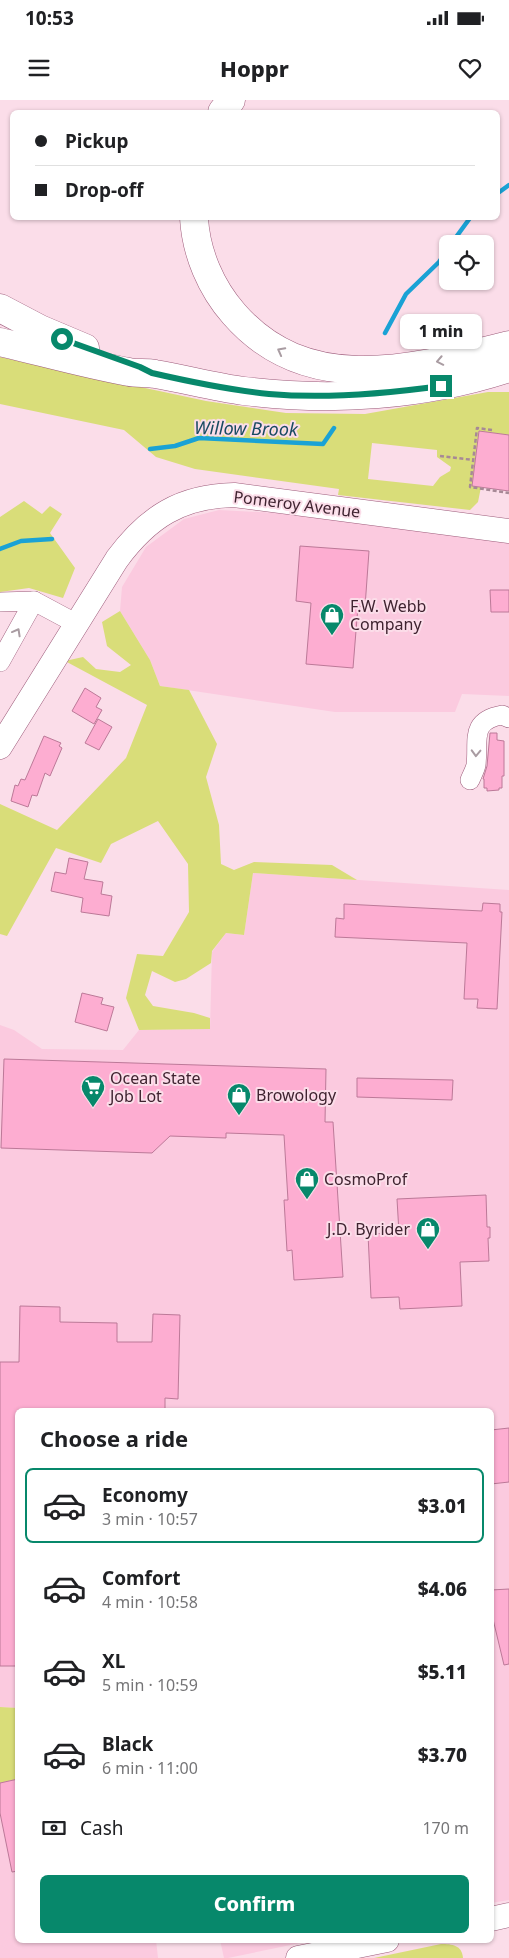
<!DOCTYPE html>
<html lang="en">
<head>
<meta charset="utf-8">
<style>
	:root { --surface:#fff; --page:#f2f2f2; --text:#202124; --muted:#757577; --line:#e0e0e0; --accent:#07886b }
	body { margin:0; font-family:"Noto Sans",sans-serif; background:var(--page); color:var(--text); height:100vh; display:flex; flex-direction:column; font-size:19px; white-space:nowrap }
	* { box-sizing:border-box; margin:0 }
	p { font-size:16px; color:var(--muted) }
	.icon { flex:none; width:28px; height:28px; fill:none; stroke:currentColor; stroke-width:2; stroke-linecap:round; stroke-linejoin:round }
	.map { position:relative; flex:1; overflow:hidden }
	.side { position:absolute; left:15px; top:1308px; width:479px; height:535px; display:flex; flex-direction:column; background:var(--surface); border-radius:8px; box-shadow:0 1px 4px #0004 }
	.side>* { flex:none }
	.top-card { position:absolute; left:10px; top:10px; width:490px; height:110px; border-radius:8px; box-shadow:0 1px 4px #0004; display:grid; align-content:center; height:110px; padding:0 25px; background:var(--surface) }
	.fabs { position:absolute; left:439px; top:135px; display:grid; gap:10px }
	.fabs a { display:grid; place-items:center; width:55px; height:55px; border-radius:8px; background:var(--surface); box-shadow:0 1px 4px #0004; font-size:25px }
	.end { position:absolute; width:22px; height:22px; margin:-11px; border:6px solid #07886b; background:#fff; box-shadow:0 0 0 2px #fff }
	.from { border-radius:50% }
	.bubble { position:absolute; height:35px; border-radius:8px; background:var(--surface); box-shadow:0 1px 4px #0004; font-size:16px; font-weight:800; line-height:35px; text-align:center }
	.top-card b { display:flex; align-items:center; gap:18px; height:48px; font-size:19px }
	.top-card b+b { border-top:1px solid var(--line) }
	.top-card i { width:12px; height:12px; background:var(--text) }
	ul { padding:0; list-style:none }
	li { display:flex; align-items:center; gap:15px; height:75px; margin:0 10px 8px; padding:0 15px; border:2px solid transparent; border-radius:8px }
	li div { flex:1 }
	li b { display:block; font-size:19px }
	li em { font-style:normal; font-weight:800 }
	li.active { border-color:var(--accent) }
	li>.icon { width:45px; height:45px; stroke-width:1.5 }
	h2 { padding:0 25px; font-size:22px; line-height:60px }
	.pay { display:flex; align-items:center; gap:12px; height:55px; padding:0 25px; font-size:19px }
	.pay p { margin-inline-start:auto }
	.action { display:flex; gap:10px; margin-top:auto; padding:10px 25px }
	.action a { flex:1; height:58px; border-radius:8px; background:var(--accent); color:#fff; font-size:20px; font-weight:800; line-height:58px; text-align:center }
	.status { display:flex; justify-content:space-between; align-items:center; height:35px; padding:0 25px; background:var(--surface); direction:ltr }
	.status svg { height:14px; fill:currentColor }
	header { display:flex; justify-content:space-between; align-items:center; height:65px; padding:0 25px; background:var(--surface); font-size:22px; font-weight:800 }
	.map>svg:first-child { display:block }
	.built { fill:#fbcadf }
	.green { fill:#d9dd79; fill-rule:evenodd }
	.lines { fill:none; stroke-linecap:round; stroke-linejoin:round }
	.stream { stroke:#1aa2d5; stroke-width:4.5 }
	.building { fill:#fdadd1; stroke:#bc7998 }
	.minor-casing { stroke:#9d5c7b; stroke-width:20 }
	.major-casing { stroke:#9d5c7b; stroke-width:25 }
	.highway-casing { stroke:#9d5c7b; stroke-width:29 }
	.path { stroke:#a78996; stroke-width:2.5; stroke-dasharray:4 2.5; stroke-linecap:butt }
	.minor { stroke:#fff; stroke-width:19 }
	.major { stroke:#fff; stroke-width:24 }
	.highway { stroke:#fff; stroke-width:28 }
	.oneway { stroke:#a99ca2 }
	.route { stroke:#07886b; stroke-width:6 }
	.labels { text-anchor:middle; stroke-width:4; stroke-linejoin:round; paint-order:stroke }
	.street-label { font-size:16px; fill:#3f2330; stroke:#fbdde9 }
	.poi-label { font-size:16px; fill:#3f2330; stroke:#fbdde9; text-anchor:start }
	.water-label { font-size:18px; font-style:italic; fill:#184a60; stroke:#fbdde9 }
</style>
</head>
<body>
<div class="status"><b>10:53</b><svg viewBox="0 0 49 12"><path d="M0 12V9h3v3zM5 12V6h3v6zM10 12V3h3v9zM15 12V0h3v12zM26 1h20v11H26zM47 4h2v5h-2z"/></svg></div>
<header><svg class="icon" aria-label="menu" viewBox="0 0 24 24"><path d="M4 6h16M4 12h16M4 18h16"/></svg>Hoppr<svg class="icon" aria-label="heart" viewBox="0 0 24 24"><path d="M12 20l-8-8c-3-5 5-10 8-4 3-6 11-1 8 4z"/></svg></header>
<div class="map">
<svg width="509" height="1858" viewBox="0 0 509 1858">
	<rect width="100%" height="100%" fill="#fbdde9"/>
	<g class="built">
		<path d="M219 410 276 413 509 439V596L462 594 455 612H335L160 586 150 560 120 511 122 487 146 447 184 419Z"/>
		<path d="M253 773 509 790V1800L491 1803V1310H18L17 1608 0 1607V925L14 930 42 949 123 950 139 930 210 929 212 852 226 833 244 835Z"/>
		<path d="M17 1679 18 1840H156L158 1858H0V1683Z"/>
		<path d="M220 1840H315L228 1858H224Z"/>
	</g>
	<g class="green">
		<path d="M0 257 206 301 286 313 365 314 488 292H509V335L479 331 472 386 481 387 478 402 470 410 338 395 339 389 195 369 156 357 124 330 0 304ZM372 343 437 350V357L451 367 450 371 440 377 433 386 368 379Z"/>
		<path d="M24 401 42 414 50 406 62 414 50 433 75 468 63 498 29 488 0 492V417Z"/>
		<path d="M120 511 150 560 160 586 189 590 217 644 206 677 219 725 221 764 234 770 254 762 332 765 357 780 253 773 244 835 226 833 212 851 211 863 186 879 175 882 152 871 145 895 153 906 194 913 210 918V929L139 930 126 898 137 854 163 856 189 812 188 764 158 721 111 744 101 763 56 748 7 836 0 834V704L57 730 126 658 147 605 65 561 83 557 96 569 120 572 131 565 107 546 102 522Z"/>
		<path d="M0 1607 18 1608 17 1679 0 1683Z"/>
		<path d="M441 1844C452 1844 462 1845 463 1858H374Z"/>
	</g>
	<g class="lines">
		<g class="stream">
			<path d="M498 93 509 85"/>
			<path d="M451 144 470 118"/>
			<path d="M385 233 406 194 439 162 448 149"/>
			<path d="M150 349 175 346 199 338 323 344 334 328"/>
			<path d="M0 449 21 441 52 439"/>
		</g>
	</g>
	<g class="building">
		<path d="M479 331 509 335V391L472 386Z"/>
		<path d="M300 446 369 451 365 507 358 506 353 568 306 564 311 503 296 501Z"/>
		<path d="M490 490H509V512H491Z"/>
		<path d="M85 588 101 598 96 607 102 610 94 624 72 611Z"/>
		<path d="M98 619 112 627 99 650 85 643Z"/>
		<path d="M490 633H497V640L504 641V676H502V688H499V690L487 691V688H484V679H483L487 666Z"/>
		<path d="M44 636 61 643 59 646 62 648 50 676 45 673 37 696 32 695 28 707 11 701 15 685 18 686 21 679 25 680Z"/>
		<path d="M69 758 88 762 84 779 103 782 101 794 112 796 109 816 81 812 83 798 51 791 55 772 66 774Z"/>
		<path d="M483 803 500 804V812H502L497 909 477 908 478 899H464L467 843 335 837 336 818 344 819V804L482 811Z"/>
		<path d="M82 893 103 898 101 904 114 907 107 931 75 922Z"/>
		<path d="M4 959 326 969 325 1022H333L343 1177 294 1180 292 1150 287 1151 284 1100H288L284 1035 226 1033V1038L170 1036 152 1053 1 1048Z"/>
		<path d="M357 978 453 980 452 1000 357 997Z"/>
		<path d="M486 1095 487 1127H490V1138H488L489 1161 460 1162 462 1206 400 1209 399 1197 371 1198 368 1134 399 1133 397 1099Z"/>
		<path d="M20 1206 60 1207V1222L117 1223V1242H152L153 1214 180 1215 178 1299 165 1298V1310H18V1566H0V1262H19Z"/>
		<path d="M509 1328V1382L491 1384V1330Z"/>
		<path d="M509 1489V1564L504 1565 492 1515 491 1490Z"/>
		<path d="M18 1679V1771L12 1772 0 1713V1683Z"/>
	</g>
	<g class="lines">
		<g class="minor-casing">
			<g id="minor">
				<path d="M0 502 34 501 77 524"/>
				<path d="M0 562 34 501"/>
				<path d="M470 680C472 675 475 670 476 665 479 641 469 621 502 615L509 618"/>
			</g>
		</g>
		<g class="major-casing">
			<g id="major">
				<path d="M0 647 117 459C148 417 181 396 234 395L509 431"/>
				<path d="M491 1819 509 1815"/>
				<path d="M298 1858 387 1840"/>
			</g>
		</g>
		<g class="highway-casing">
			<g id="highway">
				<path d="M222 12 231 0"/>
				<path d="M194 118C196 153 211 188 234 214 308 299 415 268 509 245"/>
				<path d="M0 208 40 229 85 248"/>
				<path d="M0 242C43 252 85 264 129 272 137 274 146 272 155 274 185 279 214 287 244 291 332 302 424 296 509 268"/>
			</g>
		</g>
		<g class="path">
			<path d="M492 330 477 328 470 387 509 393"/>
			<path d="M440 356 473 360"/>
		</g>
		<use href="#minor" class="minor"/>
		<use href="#major" class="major"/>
		<use href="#highway" class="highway"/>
	</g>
	<defs><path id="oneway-chevron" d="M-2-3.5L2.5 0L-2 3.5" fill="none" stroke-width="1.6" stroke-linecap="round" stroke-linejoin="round" transform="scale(1.25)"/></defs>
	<g class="oneway">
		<use href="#oneway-chevron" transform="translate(281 251) rotate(-152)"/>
		<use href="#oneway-chevron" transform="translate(440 261) rotate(169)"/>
		<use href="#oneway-chevron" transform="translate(17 532) rotate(-61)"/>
		<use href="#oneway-chevron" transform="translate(476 653) rotate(92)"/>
	</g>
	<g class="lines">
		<path class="route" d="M62 239 140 267 152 273C191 282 230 290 269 294 327 299 384 294 441 286"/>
	</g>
	<defs>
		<g id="shop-pin" transform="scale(1.25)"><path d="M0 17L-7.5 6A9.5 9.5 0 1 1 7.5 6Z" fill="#07886b" stroke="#fbdde9"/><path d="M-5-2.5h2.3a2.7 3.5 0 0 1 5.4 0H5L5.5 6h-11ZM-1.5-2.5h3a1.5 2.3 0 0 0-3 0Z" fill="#fff"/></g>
		<g id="supermarket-pin" transform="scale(1.25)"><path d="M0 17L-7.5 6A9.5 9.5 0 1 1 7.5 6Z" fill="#07886b" stroke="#fbdde9"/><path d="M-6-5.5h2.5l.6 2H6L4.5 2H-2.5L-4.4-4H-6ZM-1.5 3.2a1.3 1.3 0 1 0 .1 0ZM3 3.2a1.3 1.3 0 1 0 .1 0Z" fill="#fff"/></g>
	</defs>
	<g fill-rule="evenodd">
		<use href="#shop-pin" x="332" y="515"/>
		<use href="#supermarket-pin" x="93" y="987"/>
		<use href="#shop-pin" x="239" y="995"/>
		<use href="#shop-pin" x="307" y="1079"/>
		<use href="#shop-pin" x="428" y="1129"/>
	</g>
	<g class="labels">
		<g class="street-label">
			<text transform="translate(297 404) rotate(7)" y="6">Pomeroy Avenue</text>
		</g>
		<g class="poi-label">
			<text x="350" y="512">F.W. Webb<tspan x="350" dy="18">Company</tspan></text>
			<text x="110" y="984">Ocean State<tspan x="110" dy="18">Job Lot</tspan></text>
			<text x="256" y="1001">Browology</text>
			<text x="324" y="1085">CosmoProf</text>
			<text x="410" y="1135" text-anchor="end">J.D. Byrider</text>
		</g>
		<g class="water-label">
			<text transform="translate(246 329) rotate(1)" y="6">Willow Brook</text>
		</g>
	</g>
</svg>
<div class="fabs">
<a><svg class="icon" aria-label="locate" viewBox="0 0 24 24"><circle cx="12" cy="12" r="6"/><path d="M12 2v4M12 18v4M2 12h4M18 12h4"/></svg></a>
</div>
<i class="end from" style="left:62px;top:239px"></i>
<i class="end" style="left:441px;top:286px"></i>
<div class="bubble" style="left:400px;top:214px;width:82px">1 min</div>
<div class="top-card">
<b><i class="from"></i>Pickup</b>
<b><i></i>Drop-off</b>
</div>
<section class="side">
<h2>Choose a ride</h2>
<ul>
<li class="active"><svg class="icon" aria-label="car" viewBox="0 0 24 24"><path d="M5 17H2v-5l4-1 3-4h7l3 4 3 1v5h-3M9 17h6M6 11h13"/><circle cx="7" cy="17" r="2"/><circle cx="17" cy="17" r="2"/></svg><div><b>Economy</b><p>3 min · 10:57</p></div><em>$3.01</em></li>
<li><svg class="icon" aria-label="car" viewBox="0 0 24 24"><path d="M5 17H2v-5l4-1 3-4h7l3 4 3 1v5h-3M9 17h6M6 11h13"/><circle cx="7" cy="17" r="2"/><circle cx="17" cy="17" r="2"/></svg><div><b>Comfort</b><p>4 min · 10:58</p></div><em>$4.06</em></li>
<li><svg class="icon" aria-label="car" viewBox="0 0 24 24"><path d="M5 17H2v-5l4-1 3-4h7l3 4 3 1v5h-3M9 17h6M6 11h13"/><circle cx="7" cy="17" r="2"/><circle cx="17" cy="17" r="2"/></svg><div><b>XL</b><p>5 min · 10:59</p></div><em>$5.11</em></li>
<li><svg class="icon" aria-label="car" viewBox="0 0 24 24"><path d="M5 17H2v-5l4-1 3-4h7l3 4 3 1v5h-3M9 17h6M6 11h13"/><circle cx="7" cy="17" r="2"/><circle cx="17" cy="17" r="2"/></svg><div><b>Black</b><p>6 min · 11:00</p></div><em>$3.70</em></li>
</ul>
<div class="pay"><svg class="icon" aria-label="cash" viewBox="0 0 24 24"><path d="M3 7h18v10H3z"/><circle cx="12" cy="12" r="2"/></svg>Cash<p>170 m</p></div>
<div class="action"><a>Confirm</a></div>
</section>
</div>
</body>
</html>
